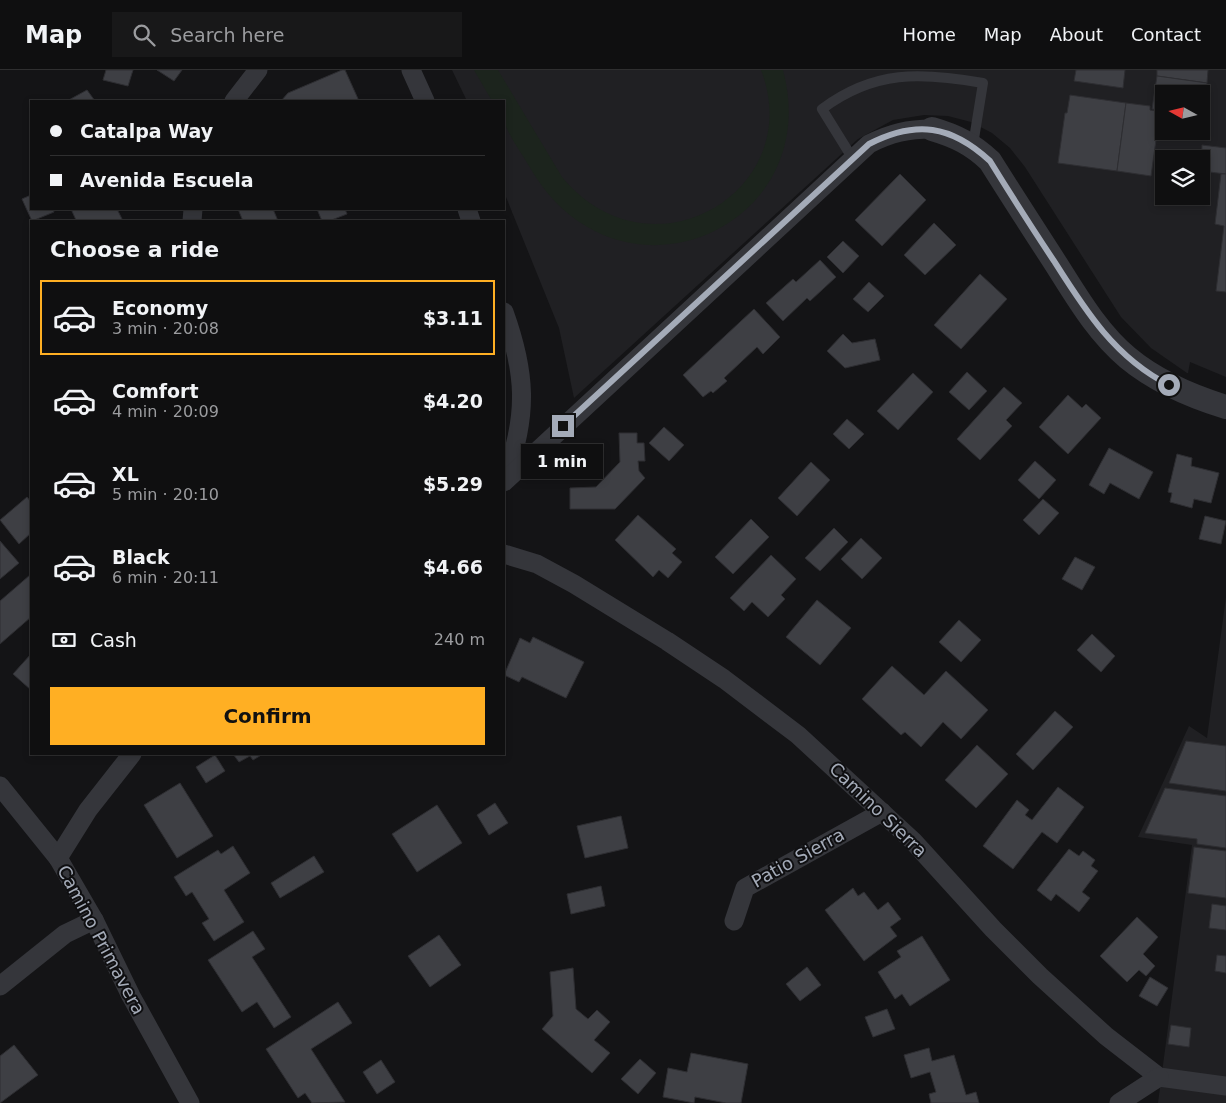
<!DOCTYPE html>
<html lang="en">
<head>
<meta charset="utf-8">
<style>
	:root { --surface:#0f0f10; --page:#181819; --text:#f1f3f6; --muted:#9b9c9f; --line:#2f2f30; --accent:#ffaf23 }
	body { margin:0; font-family:"DejaVu Sans",sans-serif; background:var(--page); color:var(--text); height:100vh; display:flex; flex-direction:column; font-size:19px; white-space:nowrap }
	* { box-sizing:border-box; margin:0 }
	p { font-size:16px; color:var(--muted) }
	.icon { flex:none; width:28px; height:28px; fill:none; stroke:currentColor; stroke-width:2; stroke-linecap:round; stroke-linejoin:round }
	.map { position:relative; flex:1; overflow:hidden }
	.drawer { position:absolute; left:30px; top:150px; width:475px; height:535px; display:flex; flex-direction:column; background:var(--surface); border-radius:0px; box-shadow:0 2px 8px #0003,0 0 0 1px var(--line) }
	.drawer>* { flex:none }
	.hud { position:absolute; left:30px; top:30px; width:475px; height:110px; border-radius:0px; box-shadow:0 2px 8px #0003,0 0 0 1px var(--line); display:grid; align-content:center; height:110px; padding:0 20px; background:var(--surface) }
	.needle { width:32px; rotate:278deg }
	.fabs { position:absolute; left:1155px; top:15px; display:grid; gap:10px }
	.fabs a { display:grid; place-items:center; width:55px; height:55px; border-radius:0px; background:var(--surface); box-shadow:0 2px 8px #0003,0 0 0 1px var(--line); font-size:25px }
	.end { position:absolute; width:22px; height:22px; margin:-11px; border:6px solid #a4abb8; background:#111; box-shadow:0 0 0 2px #111 }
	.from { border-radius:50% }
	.bubble { position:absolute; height:35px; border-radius:0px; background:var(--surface); box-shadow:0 2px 8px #0003,0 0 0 1px var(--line); font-size:16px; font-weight:600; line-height:35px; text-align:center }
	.hud b { display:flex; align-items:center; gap:18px; height:48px; font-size:19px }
	.hud b+b { border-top:1px solid var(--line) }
	.hud i { width:12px; height:12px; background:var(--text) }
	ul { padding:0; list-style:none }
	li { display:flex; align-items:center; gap:15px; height:75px; margin:0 10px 8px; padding:0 10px; border:2px solid transparent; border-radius:0px }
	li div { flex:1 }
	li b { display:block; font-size:19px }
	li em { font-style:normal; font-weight:600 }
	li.on { border-color:var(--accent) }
	li>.icon { width:45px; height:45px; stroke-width:1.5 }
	h2 { padding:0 20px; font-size:22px; line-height:60px }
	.pay { display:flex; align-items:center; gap:12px; height:55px; padding:0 20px; font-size:19px }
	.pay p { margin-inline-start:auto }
	.action { display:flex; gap:10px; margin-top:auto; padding:10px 20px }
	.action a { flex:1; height:58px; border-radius:0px; background:var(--accent); color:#111; font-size:20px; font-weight:600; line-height:58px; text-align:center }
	header { display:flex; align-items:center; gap:30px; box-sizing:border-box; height:70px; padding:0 25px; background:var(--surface); border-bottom:1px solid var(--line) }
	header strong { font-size:24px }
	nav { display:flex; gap:28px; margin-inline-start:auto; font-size:18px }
	.search { width:350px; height:45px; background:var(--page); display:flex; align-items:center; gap:12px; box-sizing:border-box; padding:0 18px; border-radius:0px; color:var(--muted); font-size:19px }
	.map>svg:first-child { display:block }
	.built { fill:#202023; fill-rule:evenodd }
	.green { fill:#1c241d }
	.building { fill:#3e3f44; stroke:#2e2e32 }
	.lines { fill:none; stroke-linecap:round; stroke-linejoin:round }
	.service { stroke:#35363b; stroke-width:10 }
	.minor { stroke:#35363b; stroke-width:19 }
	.tertiary { stroke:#35363b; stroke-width:24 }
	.route { stroke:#a4abb8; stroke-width:6 }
	.labels { text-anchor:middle; stroke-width:4; stroke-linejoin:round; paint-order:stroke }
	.street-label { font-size:18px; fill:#a4abb8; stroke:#0f0f11 }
</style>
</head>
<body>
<header>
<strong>Map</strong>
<div class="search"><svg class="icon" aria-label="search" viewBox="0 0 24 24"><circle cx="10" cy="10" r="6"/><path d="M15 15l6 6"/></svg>Search here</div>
<nav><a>Home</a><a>Map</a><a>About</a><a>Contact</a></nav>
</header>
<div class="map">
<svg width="1226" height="1033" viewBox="0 0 1226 1033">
	<rect width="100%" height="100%" fill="#141416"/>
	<g class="built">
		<path d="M452 0H1226V307L1190 292 1188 303H1187L1151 278 1121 247 1025 97 1010 78 992 63 971 52 948 46 924 45 893 50 858 69 574 328 559 258 504 122V31H467ZM1164 24H1201V61H1164ZM1164 89H1201V126H1164Z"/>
		<path d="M1226 527V1033H1158L1192 775 1138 767 1189 656 1207 668Z"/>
	</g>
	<path class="green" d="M474 0H498L562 107C650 214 808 121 761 0H783C826 160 616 249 529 96 523 85 506 62 504 50 503 44 504 37 504 31H492Z"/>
	<g class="building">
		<path d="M106 0H133L128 16 103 10Z"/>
		<path d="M157 0H182L174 11Z"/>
		<path d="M342 0H345L359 31H281L288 23Z"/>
		<path d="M1076 0H1125L1123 18 1074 11Z"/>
		<path d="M1157 0H1208L1207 13 1157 6Z"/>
		<path d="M1157 6 1207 13 1202 46 1201 24H1164V41L1152 39Z"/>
		<path d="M87 20 95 31H67Z"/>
		<path d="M1070 25 1126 33 1117 101 1058 93 1065 43H1067Z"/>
		<path d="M1126 33 1150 36V40L1164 42V56L1158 55 1151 106 1117 101Z"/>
		<path d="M1202 75 1226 78V104L1201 101Z"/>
		<path d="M900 104 926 130 882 176 855 150Z"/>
		<path d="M1221 104H1226V222L1216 221 1224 156 1215 154Z"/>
		<path d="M31 125V139H53L54 142 32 151 22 129Z"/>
		<path d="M71 139H117L123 151H72L76 150Z"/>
		<path d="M238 139H273L278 151H243Z"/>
		<path d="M317 139H345L347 144 329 151H322Z"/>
		<path d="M934 153 956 175 925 205 904 185Z"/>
		<path d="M843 171 859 186 843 203 827 187Z"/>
		<path d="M820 190 836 207 810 231 807 228 783 251 766 233 793 209 796 212Z"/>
		<path d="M980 204 1007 229 961 279 934 255Z"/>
		<path d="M869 212 884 226 868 242 853 229Z"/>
		<path d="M754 239 780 267 763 284 757 277 724 308 727 311 713 323 711 321 703 327 683 305Z"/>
		<path d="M843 264 852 273 875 269 880 290 845 298 827 281Z"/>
		<path d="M967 302 987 321 969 340 949 322Z"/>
		<path d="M913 303 933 322 898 360 877 341Z"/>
		<path d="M1004 317 1022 333 1006 350 1012 356 980 390 957 369Z"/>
		<path d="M1068 325 1082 338 1086 334 1101 348 1068 384 1039 357Z"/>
		<path d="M847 349 864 364 849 379 833 364Z"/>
		<path d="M664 357 684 375 669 391 649 373Z"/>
		<path d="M619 363H637V373H644L645 391H638L639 401 645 408 615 439H570V418L596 417 620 392Z"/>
		<path d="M1109 378 1153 402 1139 429 1110 413 1104 424 1089 415Z"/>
		<path d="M1177 384 1192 388 1191 396 1219 403 1211 433 1194 429 1192 438 1170 432 1172 423 1168 422Z"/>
		<path d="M1035 391 1056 410 1039 429 1018 410Z"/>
		<path d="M811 392 830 410 797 446 778 428Z"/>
		<path d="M27 427 31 432V463L19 474 0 450Z"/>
		<path d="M1043 429 1059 443 1039 465 1023 450Z"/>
		<path d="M638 445 676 479 672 483 682 492 668 508 659 500 653 507 615 470Z"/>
		<path d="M1205 446 1226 451 1221 474 1199 469Z"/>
		<path d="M751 449 769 467 733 504 715 487Z"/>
		<path d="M834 458 848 472 820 501 805 488Z"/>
		<path d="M861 468 882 488 862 509 841 489Z"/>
		<path d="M0 471 19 493 0 509Z"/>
		<path d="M771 485 796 509 781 525 785 529 768 547 752 532 744 541 730 528Z"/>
		<path d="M1075 487 1095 497 1082 520 1062 509Z"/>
		<path d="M30 505 31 547 0 574V531Z"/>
		<path d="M817 530 851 558 820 595 786 567Z"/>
		<path d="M959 550 981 570 961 592 939 572Z"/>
		<path d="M1092 564 1115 586 1101 602 1077 580Z"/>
		<path d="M533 567 584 592 566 628 522 607 519 612 504 605 520 568 530 573Z"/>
		<path d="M31 584V620L13 604Z"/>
		<path d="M892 596 924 625 946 601 988 640 961 669 943 652 921 677 905 662 901 665 862 629Z"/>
		<path d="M1055 641 1073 657 1033 700 1016 684Z"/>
		<path d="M1186 671 1226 676V721L1169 713Z"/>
		<path d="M977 675 1008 704 976 738 945 710Z"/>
		<path d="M233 684H263L253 690 250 686 239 692Z"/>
		<path d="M215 685 225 701 206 713 196 697Z"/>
		<path d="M180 713 213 766 177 788 144 735Z"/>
		<path d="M1058 717 1084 737 1057 773 1042 762 1013 799 983 776 1017 730 1029 740 1025 745 1032 750Z"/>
		<path d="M1165 718 1226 726V778L1197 774V769L1145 763Z"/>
		<path d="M495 733 508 753 489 765 477 745Z"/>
		<path d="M437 735 462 773 417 802 392 764Z"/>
		<path d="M621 746 628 778 585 788 577 756Z"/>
		<path d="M233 776 250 803 224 820 244 852 214 871 202 853 209 849 192 822 186 826 174 807 218 780 221 784Z"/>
		<path d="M1194 777 1226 781V828L1188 823Z"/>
		<path d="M1069 779 1079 786 1083 781 1095 790 1091 796 1098 801 1082 822 1090 828 1079 842 1056 824 1051 831 1037 820Z"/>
		<path d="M314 786 324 802 280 828 271 813Z"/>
		<path d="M601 816 605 836 571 844 567 824Z"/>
		<path d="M853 818 858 826 864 822 878 840 888 832 901 849 890 857 897 866 864 891 825 840Z"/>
		<path d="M1212 834 1226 836V860L1209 858Z"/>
		<path d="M1137 847 1158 867 1143 884 1155 896 1146 906 1139 900 1127 912 1100 886Z"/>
		<path d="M253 861 265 879 252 887 291 947 274 958 257 932 242 942 208 890Z"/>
		<path d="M439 865 461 895 430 917 408 886Z"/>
		<path d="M922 866 950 910 910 936 902 924 895 929 878 902 901 887 897 881Z"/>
		<path d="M1217 885 1226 886V903L1215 901Z"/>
		<path d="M807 897 821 915 800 931 786 914Z"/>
		<path d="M573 898 576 939 588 949 597 940 610 952 594 970 610 983 592 1003 542 959 553 946 550 902Z"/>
		<path d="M1150 907 1168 918 1157 936 1139 926Z"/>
		<path d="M338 932 352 953 311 979 345 1032 312 1033 305 1023 298 1028 266 979Z"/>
		<path d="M887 939 895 959 873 967 865 947Z"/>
		<path d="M1171 955 1191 958 1189 977 1168 974Z"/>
		<path d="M14 975 38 1005 0 1033V986Z"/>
		<path d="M929 978 932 991 954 985 966 1025 976 1022 979 1033H931L929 1024 936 1022 930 1002 911 1008 904 985Z"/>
		<path d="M691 983 748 994 741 1033H726L695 1027 694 1033 663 1027 668 998 687 1002Z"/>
		<path d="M640 989 656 1003 638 1024 621 1009Z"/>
		<path d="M381 990 395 1012 377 1024 363 1002Z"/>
	</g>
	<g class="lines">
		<path class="service" d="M853 89 822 39C874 0 921 2 983 13L973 75"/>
		<g class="minor">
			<path d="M411 0 425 31"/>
			<path d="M234 31 258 0"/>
			<path d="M467 139 471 151"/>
			<path d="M192 151 193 139"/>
			<path d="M504 242C526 303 528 344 506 406"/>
			<path d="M504 412 869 74C891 63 908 59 932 59"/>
			<path d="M504 484 537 494 574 514 667 571 724 609 798 665 913 771 993 859 1040 906 1106 966 1159 1007 1226 1016"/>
			<path d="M0 716 58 788 94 850 131 926 190 1033"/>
			<path d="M58 788 88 740 132 684"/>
			<path d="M734 851 745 818 882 742"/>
			<path d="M0 916 65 864 94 850"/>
			<path d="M1119 1033 1159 1007"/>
		</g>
		<path class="tertiary" d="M932 59C956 66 972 74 990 91 1012 126 1034 160 1056 194 1077 227 1097 262 1128 288 1157 312 1190 326 1226 337"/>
	</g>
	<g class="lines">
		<path class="route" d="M563 356 869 74C916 50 951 55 990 91 1011 125 1032 158 1054 191 1085 240 1115 288 1169 315"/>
	</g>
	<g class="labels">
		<g class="street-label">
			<text transform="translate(878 740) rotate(44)" y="6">Camino Sierra</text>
			<text transform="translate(798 788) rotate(-29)" y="6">Patio Sierra</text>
			<text transform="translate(101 870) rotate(62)" y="6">Camino Primavera</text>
		</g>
	</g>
</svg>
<div class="fabs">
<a><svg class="needle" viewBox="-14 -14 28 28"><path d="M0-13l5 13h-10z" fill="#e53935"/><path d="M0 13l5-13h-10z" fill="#9b9c9f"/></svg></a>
<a><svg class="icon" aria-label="layers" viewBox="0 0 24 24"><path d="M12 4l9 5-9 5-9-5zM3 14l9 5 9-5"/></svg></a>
</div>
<i class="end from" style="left:1169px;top:315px"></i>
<i class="end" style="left:563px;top:356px"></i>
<div class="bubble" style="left:521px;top:374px;width:82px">1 min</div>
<div class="hud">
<b><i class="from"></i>Catalpa Way</b>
<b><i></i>Avenida Escuela</b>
</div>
<section class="drawer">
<h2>Choose a ride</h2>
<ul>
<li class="on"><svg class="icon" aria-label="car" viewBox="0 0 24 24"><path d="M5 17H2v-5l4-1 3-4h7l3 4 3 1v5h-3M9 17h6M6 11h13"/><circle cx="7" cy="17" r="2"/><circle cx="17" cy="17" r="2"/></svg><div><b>Economy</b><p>3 min · 20:08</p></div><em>$3.11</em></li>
<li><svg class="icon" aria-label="car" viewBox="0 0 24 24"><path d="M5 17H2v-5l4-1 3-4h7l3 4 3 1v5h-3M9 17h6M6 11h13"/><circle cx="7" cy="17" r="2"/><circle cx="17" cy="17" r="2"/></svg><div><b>Comfort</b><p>4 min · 20:09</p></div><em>$4.20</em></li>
<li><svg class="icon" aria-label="car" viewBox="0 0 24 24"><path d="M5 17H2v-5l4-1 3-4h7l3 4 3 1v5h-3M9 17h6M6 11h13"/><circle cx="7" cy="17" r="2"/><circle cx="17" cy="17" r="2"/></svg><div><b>XL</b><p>5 min · 20:10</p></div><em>$5.29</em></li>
<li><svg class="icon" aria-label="car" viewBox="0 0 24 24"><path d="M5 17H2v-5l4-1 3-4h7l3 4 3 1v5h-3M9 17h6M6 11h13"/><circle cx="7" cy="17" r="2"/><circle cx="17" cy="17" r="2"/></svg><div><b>Black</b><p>6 min · 20:11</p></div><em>$4.66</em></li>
</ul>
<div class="pay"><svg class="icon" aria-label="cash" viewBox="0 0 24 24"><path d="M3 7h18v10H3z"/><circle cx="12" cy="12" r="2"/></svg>Cash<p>240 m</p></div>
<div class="action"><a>Confirm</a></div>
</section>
</div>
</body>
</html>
